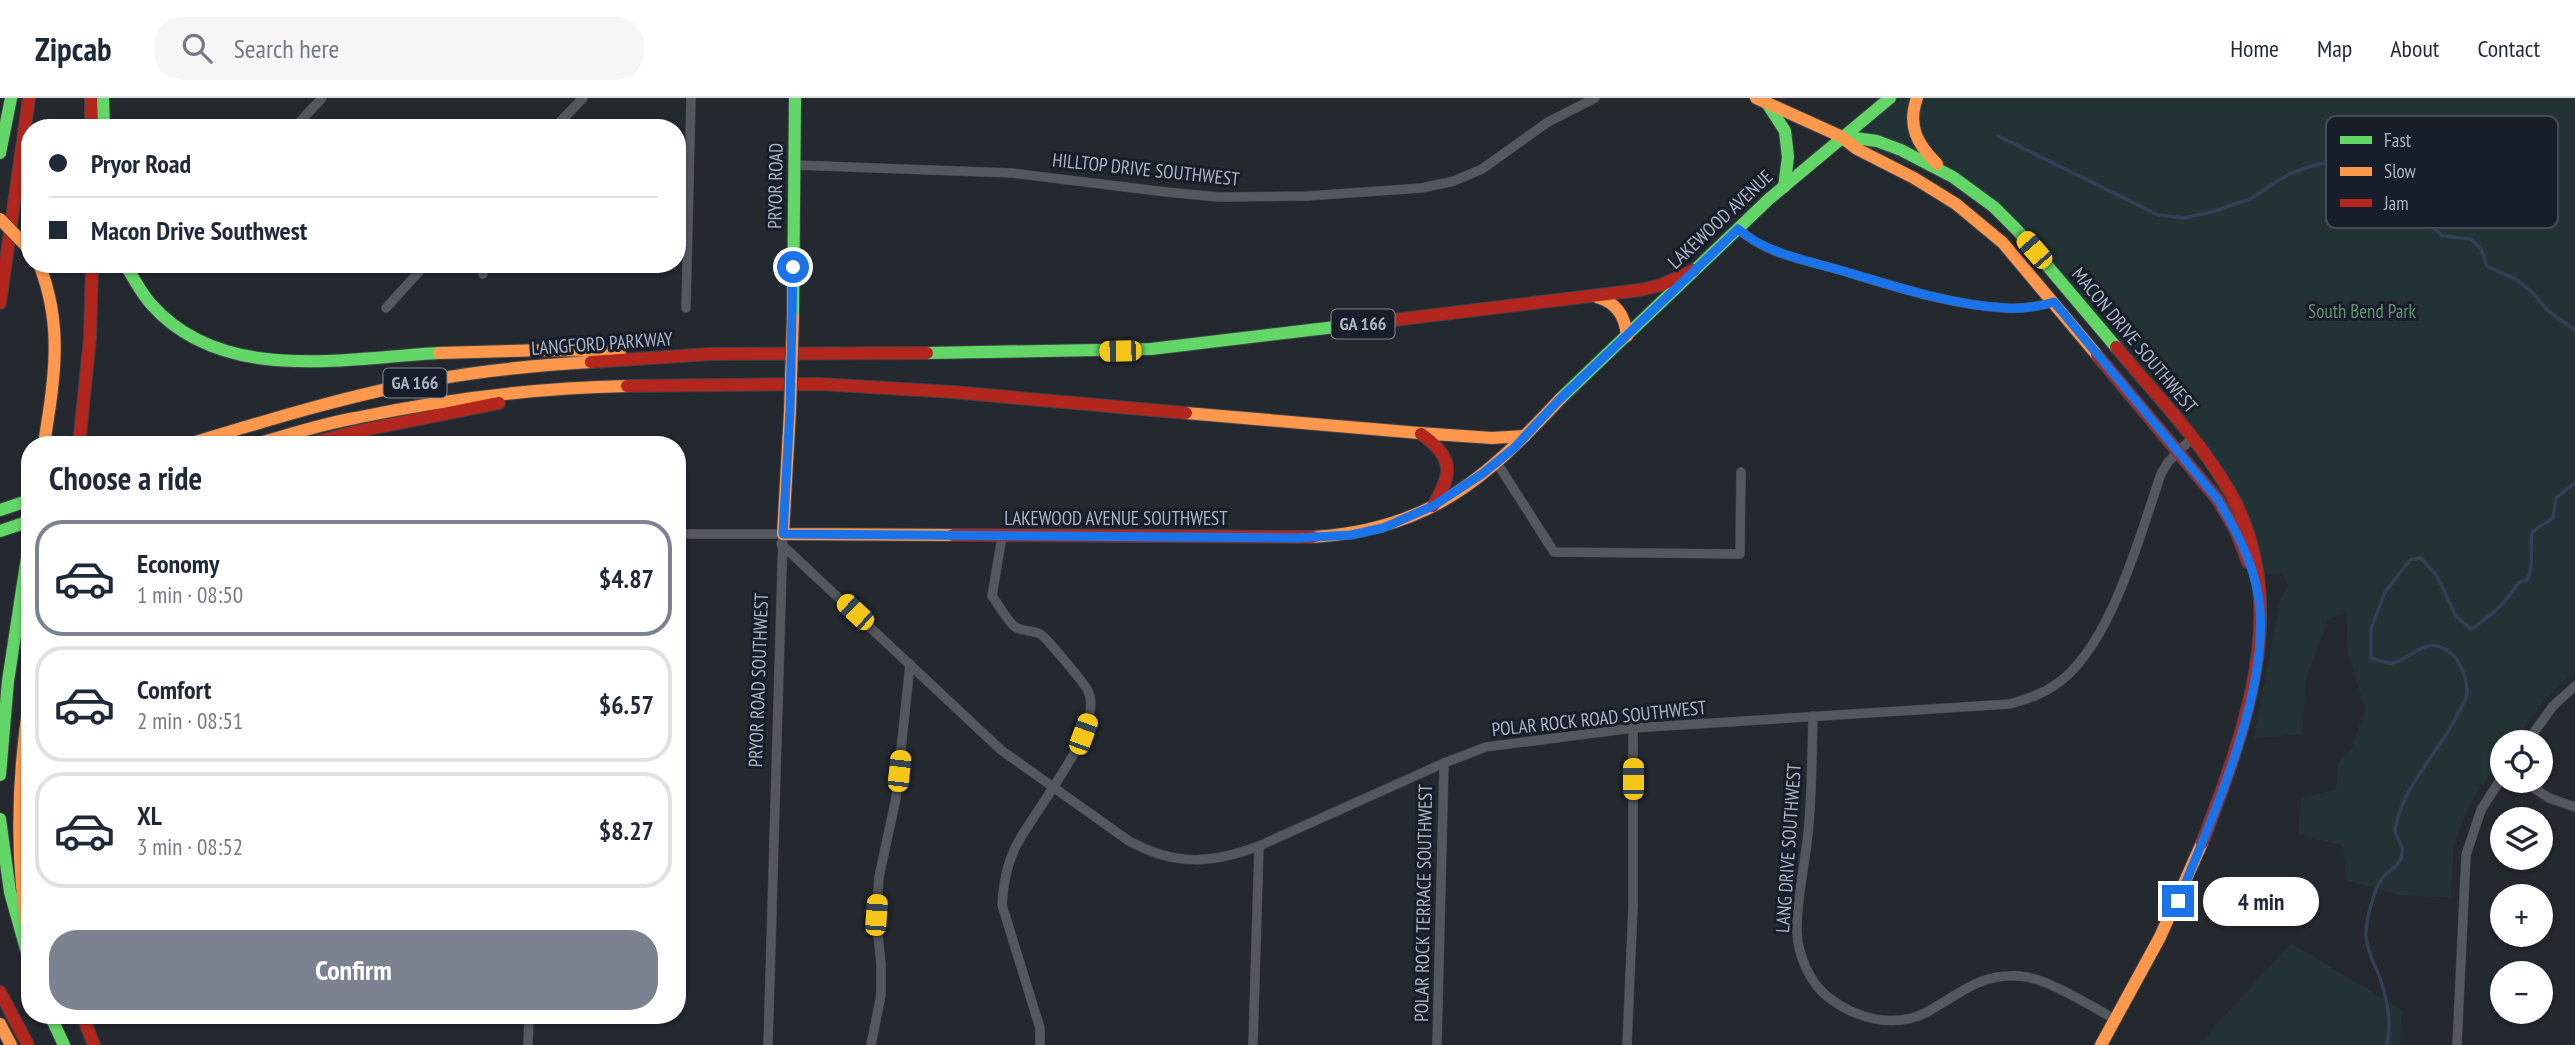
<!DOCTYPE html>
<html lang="en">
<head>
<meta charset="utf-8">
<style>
	:root { --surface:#fff; --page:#f6f6f7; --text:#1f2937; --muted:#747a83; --line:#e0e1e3; --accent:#7c828f }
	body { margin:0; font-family:"PT Sans Narrow",sans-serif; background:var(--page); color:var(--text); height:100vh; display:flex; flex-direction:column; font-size:26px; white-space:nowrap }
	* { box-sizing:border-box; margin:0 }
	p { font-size:23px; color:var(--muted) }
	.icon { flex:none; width:38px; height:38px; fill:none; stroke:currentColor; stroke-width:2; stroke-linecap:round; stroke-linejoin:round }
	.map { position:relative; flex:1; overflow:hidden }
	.side { position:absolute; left:21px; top:338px; width:665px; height:588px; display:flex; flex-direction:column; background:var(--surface); border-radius:28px; box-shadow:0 2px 5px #0004 }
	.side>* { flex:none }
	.guide { position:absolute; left:21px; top:21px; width:665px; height:154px; border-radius:28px; box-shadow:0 2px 5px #0004; display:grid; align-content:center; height:154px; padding:0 28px; background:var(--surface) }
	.buttons { position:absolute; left:2490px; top:632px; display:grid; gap:14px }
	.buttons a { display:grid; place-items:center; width:63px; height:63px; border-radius:50%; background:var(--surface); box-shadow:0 2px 5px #0004; font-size:35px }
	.end { position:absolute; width:32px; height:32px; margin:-16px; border:9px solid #1a73e8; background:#fff; box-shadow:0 0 0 4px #fff }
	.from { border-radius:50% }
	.bubble { position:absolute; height:49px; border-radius:24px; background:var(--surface); box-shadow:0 2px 5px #0004; font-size:23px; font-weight:600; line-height:49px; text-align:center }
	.car { position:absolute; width:21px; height:42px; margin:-21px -10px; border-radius:9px; box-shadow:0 0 5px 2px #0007; background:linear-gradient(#f5c518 24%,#345 0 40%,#f5c518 0 76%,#345 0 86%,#f5c518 0) }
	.guide b { display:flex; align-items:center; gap:24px; height:66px; font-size:26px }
	.guide b+b { border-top:2px solid var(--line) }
	.guide i { width:18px; height:18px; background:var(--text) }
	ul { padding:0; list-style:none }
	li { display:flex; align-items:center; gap:21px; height:116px; margin:0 14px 10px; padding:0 14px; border:4px solid var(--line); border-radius:28px }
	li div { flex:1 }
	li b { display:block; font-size:26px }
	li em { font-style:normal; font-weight:600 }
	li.on { border-color:var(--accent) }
	li>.icon { width:63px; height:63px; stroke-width:1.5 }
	h2 { padding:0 28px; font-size:32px; line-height:84px }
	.action { display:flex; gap:14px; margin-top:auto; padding:14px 28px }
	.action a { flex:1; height:80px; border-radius:28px; background:var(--accent); color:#fff; font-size:28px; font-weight:600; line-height:80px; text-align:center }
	header { display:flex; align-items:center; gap:42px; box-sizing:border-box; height:98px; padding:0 35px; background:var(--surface); border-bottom:2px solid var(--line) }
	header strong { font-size:33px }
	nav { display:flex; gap:38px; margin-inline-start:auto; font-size:24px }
	.search { width:490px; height:63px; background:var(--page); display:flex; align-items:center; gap:18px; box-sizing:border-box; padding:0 24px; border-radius:28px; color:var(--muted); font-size:26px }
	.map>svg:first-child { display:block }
	.green { fill:#223235 }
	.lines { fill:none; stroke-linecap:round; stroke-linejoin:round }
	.stream { stroke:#323f57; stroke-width:3.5 }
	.street-casing { stroke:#404248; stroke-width:10 }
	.fast-casing { stroke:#404248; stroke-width:14 }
	.slow-casing { stroke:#404248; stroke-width:14 }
	.jam-casing { stroke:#404248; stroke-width:14 }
	.street { stroke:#53575e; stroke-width:9 }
	.fast { stroke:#63d668; stroke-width:12 }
	.slow { stroke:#ff974d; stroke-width:12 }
	.jam { stroke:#b3261e; stroke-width:12 }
	.slow-bridge-casing { stroke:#404248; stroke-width:14; stroke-linecap:butt }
	.slow-bridge { stroke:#ff974d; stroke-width:12 }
	.route { stroke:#1a73e8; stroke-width:9 }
	.labels { text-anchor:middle; stroke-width:6; stroke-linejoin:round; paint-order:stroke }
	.shield { fill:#181e29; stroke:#808694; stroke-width:2 }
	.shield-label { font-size:18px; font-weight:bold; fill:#acb3c2 }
	.street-label { font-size:19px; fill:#acb3c2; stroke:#181e29 }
	.park-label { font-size:19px; fill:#659172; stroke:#181e29 }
	.key { fill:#181e29; stroke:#444b57; stroke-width:2 }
	.key-label { font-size:19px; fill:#acb3c2 }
</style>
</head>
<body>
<header>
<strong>Zipcab</strong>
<div class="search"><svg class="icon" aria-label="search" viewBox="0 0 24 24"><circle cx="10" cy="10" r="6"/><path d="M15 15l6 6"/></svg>Search here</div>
<nav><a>Home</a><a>Map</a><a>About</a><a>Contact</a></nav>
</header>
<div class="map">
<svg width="2575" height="947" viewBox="0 0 2575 947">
	<rect width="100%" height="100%" fill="#24282f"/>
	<g class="green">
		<path d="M1898 0H2575V575C2548 593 2532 618 2513 644H2502V659L2473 701 2454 745 2451 800 2398 797 2346 782 2343 748 2298 736 2301 700 2336 691 2338 666 2352 649 2365 611 2348 557 2346 514 2328 522 2307 579 2302 636 2254 641 2280 501 2288 488 2282 476H2258L2192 340 1977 95 1840 38Z"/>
		<path d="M2291 845 2402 912 2400 947H2198Z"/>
	</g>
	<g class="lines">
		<g class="stream">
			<path d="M1998 38 2158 117 2184 120 2215 113 2250 101 2289 76 2315 67 2331 64 2363 75 2443 138 2471 141 2481 151 2487 168 2517 182 2533 195 2547 212 2575 232"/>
			<path d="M2387 947C2392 923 2387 902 2380 880 2375 867 2367 853 2366 839 2365 826 2374 789 2383 779 2389 772 2397 770 2401 760 2406 745 2394 741 2395 731 2396 725 2402 706 2405 701 2419 670 2444 646 2458 615 2461 610 2466 602 2467 596 2468 585 2461 564 2453 557 2425 532 2413 563 2391 565 2385 565 2377 561 2371 560V531L2385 494 2410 462 2421 460 2437 478 2456 518 2471 531C2491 518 2505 506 2518 485L2527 482C2535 468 2529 450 2532 434L2553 420 2556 400 2575 385"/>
		</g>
		<g class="street-casing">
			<g id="street">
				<path d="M294 30 322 0"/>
				<path d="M554 30 583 0"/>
				<path d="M794 67 1012 75 1166 94 1218 99 1307 98 1422 90 1454 83 1482 71 1548 24 1595 0"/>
				<path d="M1739 131C1765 156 1809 163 1843 173 1896 189 1951 207 2006 210 2023 211 2037 209 2054 204"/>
				<path d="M483 166V176"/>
				<path d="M386 210 426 166"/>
				<path d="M686 210 691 0"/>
				<path d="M1497 365 1554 454 1740 456 1741 374"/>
				<path d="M677 436H783L768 947"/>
				<path d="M1002 439 992 498C999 507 1006 521 1014 528 1021 534 1032 532 1040 536 1045 538 1085 586 1088 593 1106 629 1031 716 1015 750 1007 767 1003 788 1002 807L1040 930V947"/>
				<path d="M781 446 1001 652 1129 743C1175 768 1211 766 1259 748L1444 665 1486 649 1633 630 2010 606C2026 601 2041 597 2055 587 2110 551 2140 437 2161 376L2168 364 2192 340"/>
				<path d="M1813 618C1812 653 1812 689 1809 724 1807 758 1796 802 1797 834 1798 858 1810 885 1828 899 1856 921 1895 931 1927 914 1960 896 1978 876 2019 878 2046 879 2090 908 2115 921"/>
				<path d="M2527 644 2553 608 2575 588"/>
				<path d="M2521 682 2549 700 2575 709"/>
				<path d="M528 947 529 917"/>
				<path d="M871 947 881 897V866L876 818 879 779 896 700 910 566"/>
				<path d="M1253 947 1259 748"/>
				<path d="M1437 947 1444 665"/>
				<path d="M1627 947 1633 809V630"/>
				<path d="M2457 947 2466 757 2481 712 2502 679"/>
			</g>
		</g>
		<g class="fast-casing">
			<g id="fast">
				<path d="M103 0 104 30"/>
				<path d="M1767 5 1785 33 1788 59 1784 89"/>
				<path d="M1840 38 1877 43 1901 52 1953 79 1994 109 2017 132 2116 249"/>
				<path d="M0 55 11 0"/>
				<path d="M125 166C133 179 141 195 151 206 222 287 345 260 439 255"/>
				<path d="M793 219 795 0"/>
				<path d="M927 255 1151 251 1369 225"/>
				<path d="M1560 301 1769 101 1890 0"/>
				<path d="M0 412 30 402"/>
				<path d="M0 433 30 423"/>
				<path d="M0 677 8 583 30 440"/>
				<path d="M0 721 10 794 30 865"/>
				<path d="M50 917 64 947"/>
			</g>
		</g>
		<g class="slow-casing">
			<g id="slow">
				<path d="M1756 0 1840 38 1857 51 1914 80 1956 106 2003 145 2097 257"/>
				<path d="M1917 0C1907 28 1917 46 1937 66"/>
				<path d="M39 166C64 228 54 282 44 346"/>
				<path d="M1597 199C1617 205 1625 218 1627 238"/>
				<path d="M439 255 548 252 620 253"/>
				<path d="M790 313 783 436 953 437"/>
				<path d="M1186 315 1419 335 1492 340 1525 338"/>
				<path d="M189 346C271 321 353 296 437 281 487 272 540 267 591 264"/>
				<path d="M256 346C289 337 321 326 355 320 445 301 535 290 627 288"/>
				<path d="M1313 439C1428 432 1485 382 1560 301"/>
				<path d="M30 598C17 681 14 762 30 845"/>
				<path d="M0 926 11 947"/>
				<path d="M2101 947 2160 839 2202 745"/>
			</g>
		</g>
		<g class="jam-casing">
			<g id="jam">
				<path d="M91 0V30"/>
				<path d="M0 205 29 0"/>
				<path d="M1369 225 1640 192 1661 187 1694 172"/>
				<path d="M2116 249C2155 296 2201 343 2231 396 2293 508 2244 636 2202 745"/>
				<path d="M2097 257 2218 402 2236 433 2248 464"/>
				<path d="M591 264 710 256 927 255"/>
				<path d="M627 288 819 286 953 294 1186 315"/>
				<path d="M1421 336C1454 359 1453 375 1433 408"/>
				<path d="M79 346 90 240 92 166"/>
				<path d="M309 346 354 334 499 305"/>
				<path d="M953 437 1313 439"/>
				<path d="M0 894 28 947"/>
				<path d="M82 917 94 947"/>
			</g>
		</g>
		<use href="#street" class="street"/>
		<use href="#fast" class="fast"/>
		<use href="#slow" class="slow"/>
		<use href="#jam" class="jam"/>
		<g class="slow-bridge-casing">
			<g id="slow-bridge">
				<path d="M0 121 30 152"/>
				<path d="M790 313 793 219"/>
			</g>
		</g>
		<use href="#slow-bridge" class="slow-bridge"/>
	</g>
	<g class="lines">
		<path class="route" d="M793 169 790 313 783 436 1297 440 1351 437 1383 430 1433 408 1482 376 1514 350 1559 302 1738 131C1766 156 1809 163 1843 173 1896 189 1951 207 2006 210 2023 211 2038 209 2054 204L2218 402C2235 431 2252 462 2258 496 2274 585 2212 720 2178 803"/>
	</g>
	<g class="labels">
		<g class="shield">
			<rect x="1331.5" y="211.5" width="63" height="29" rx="5"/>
			<rect x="383.5" y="270.5" width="63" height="29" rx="5"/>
		</g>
		<g class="shield-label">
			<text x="1363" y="232">GA 166</text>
			<text x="415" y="291">GA 166</text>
		</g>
		<g class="street-label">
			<text transform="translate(1146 71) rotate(6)" y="7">HILLTOP DRIVE SOUTHWEST</text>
			<text transform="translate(775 88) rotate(-89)" y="7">PRYOR ROAD</text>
			<text transform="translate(1720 121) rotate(-43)" y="7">LAKEWOOD AVENUE</text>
			<text transform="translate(2135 242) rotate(50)" y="7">MACON DRIVE SOUTHWEST</text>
			<text transform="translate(602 245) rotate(-4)" y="7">LANGFORD PARKWAY</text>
			<text x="1116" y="427">LAKEWOOD AVENUE SOUTHWEST</text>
			<text transform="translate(758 582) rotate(-88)" y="7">PRYOR ROAD SOUTHWEST</text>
			<text transform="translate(1599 620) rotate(-6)" y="7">POLAR ROCK ROAD SOUTHWEST</text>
			<text transform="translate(1788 750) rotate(-86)" y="7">LANG DRIVE SOUTHWEST</text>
			<text transform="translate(1423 805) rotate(-89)" y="7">POLAR ROCK TERRACE SOUTHWEST</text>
		</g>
		<g class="park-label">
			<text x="2362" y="220">South Bend Park</text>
		</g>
	</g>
	<rect x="2326" y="18" width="232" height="112" rx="10" class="key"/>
	<rect x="2340" y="38" width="32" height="8" fill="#63d668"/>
	<rect x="2340" y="69" width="32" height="9" fill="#ff974d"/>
	<rect x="2340" y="101" width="32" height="8" fill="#b3261e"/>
	<g class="key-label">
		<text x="2384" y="49">Fast</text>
		<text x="2384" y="80">Slow</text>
		<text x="2384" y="112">Jam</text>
	</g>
</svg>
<div class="buttons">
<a><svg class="icon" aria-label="locate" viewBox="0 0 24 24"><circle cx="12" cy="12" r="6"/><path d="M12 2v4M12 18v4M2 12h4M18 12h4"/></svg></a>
<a><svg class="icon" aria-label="layers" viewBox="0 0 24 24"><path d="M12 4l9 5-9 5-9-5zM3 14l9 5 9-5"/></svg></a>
<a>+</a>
<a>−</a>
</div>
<i class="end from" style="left:793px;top:169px"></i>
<i class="end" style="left:2178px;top:803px"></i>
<div class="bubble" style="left:2203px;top:779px;width:116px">4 min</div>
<i class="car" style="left:2034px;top:152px;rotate:319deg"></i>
<i class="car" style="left:1120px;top:253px;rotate:269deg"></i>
<i class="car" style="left:855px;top:514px;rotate:313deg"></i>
<i class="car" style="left:1083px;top:636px;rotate:20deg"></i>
<i class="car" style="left:899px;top:673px;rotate:6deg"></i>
<i class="car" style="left:1633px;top:681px;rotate:0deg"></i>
<i class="car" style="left:876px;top:817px;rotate:4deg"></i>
<div class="guide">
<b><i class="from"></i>Pryor Road</b>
<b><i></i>Macon Drive Southwest</b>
</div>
<section class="side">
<h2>Choose a ride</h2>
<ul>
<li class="on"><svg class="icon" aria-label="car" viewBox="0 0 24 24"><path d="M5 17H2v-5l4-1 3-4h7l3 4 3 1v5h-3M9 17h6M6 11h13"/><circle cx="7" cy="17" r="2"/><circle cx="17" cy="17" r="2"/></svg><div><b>Economy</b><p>1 min · 08:50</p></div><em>$4.87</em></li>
<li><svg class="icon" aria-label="car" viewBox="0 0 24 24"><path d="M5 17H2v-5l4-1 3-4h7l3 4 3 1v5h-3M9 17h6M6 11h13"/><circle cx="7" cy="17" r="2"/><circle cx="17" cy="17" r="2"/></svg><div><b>Comfort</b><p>2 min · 08:51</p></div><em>$6.57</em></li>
<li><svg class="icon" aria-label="car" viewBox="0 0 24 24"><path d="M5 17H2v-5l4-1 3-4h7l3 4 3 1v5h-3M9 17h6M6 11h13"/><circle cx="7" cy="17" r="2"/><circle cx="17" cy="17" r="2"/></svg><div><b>XL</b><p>3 min · 08:52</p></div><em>$8.27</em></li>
</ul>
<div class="action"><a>Confirm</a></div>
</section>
</div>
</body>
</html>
